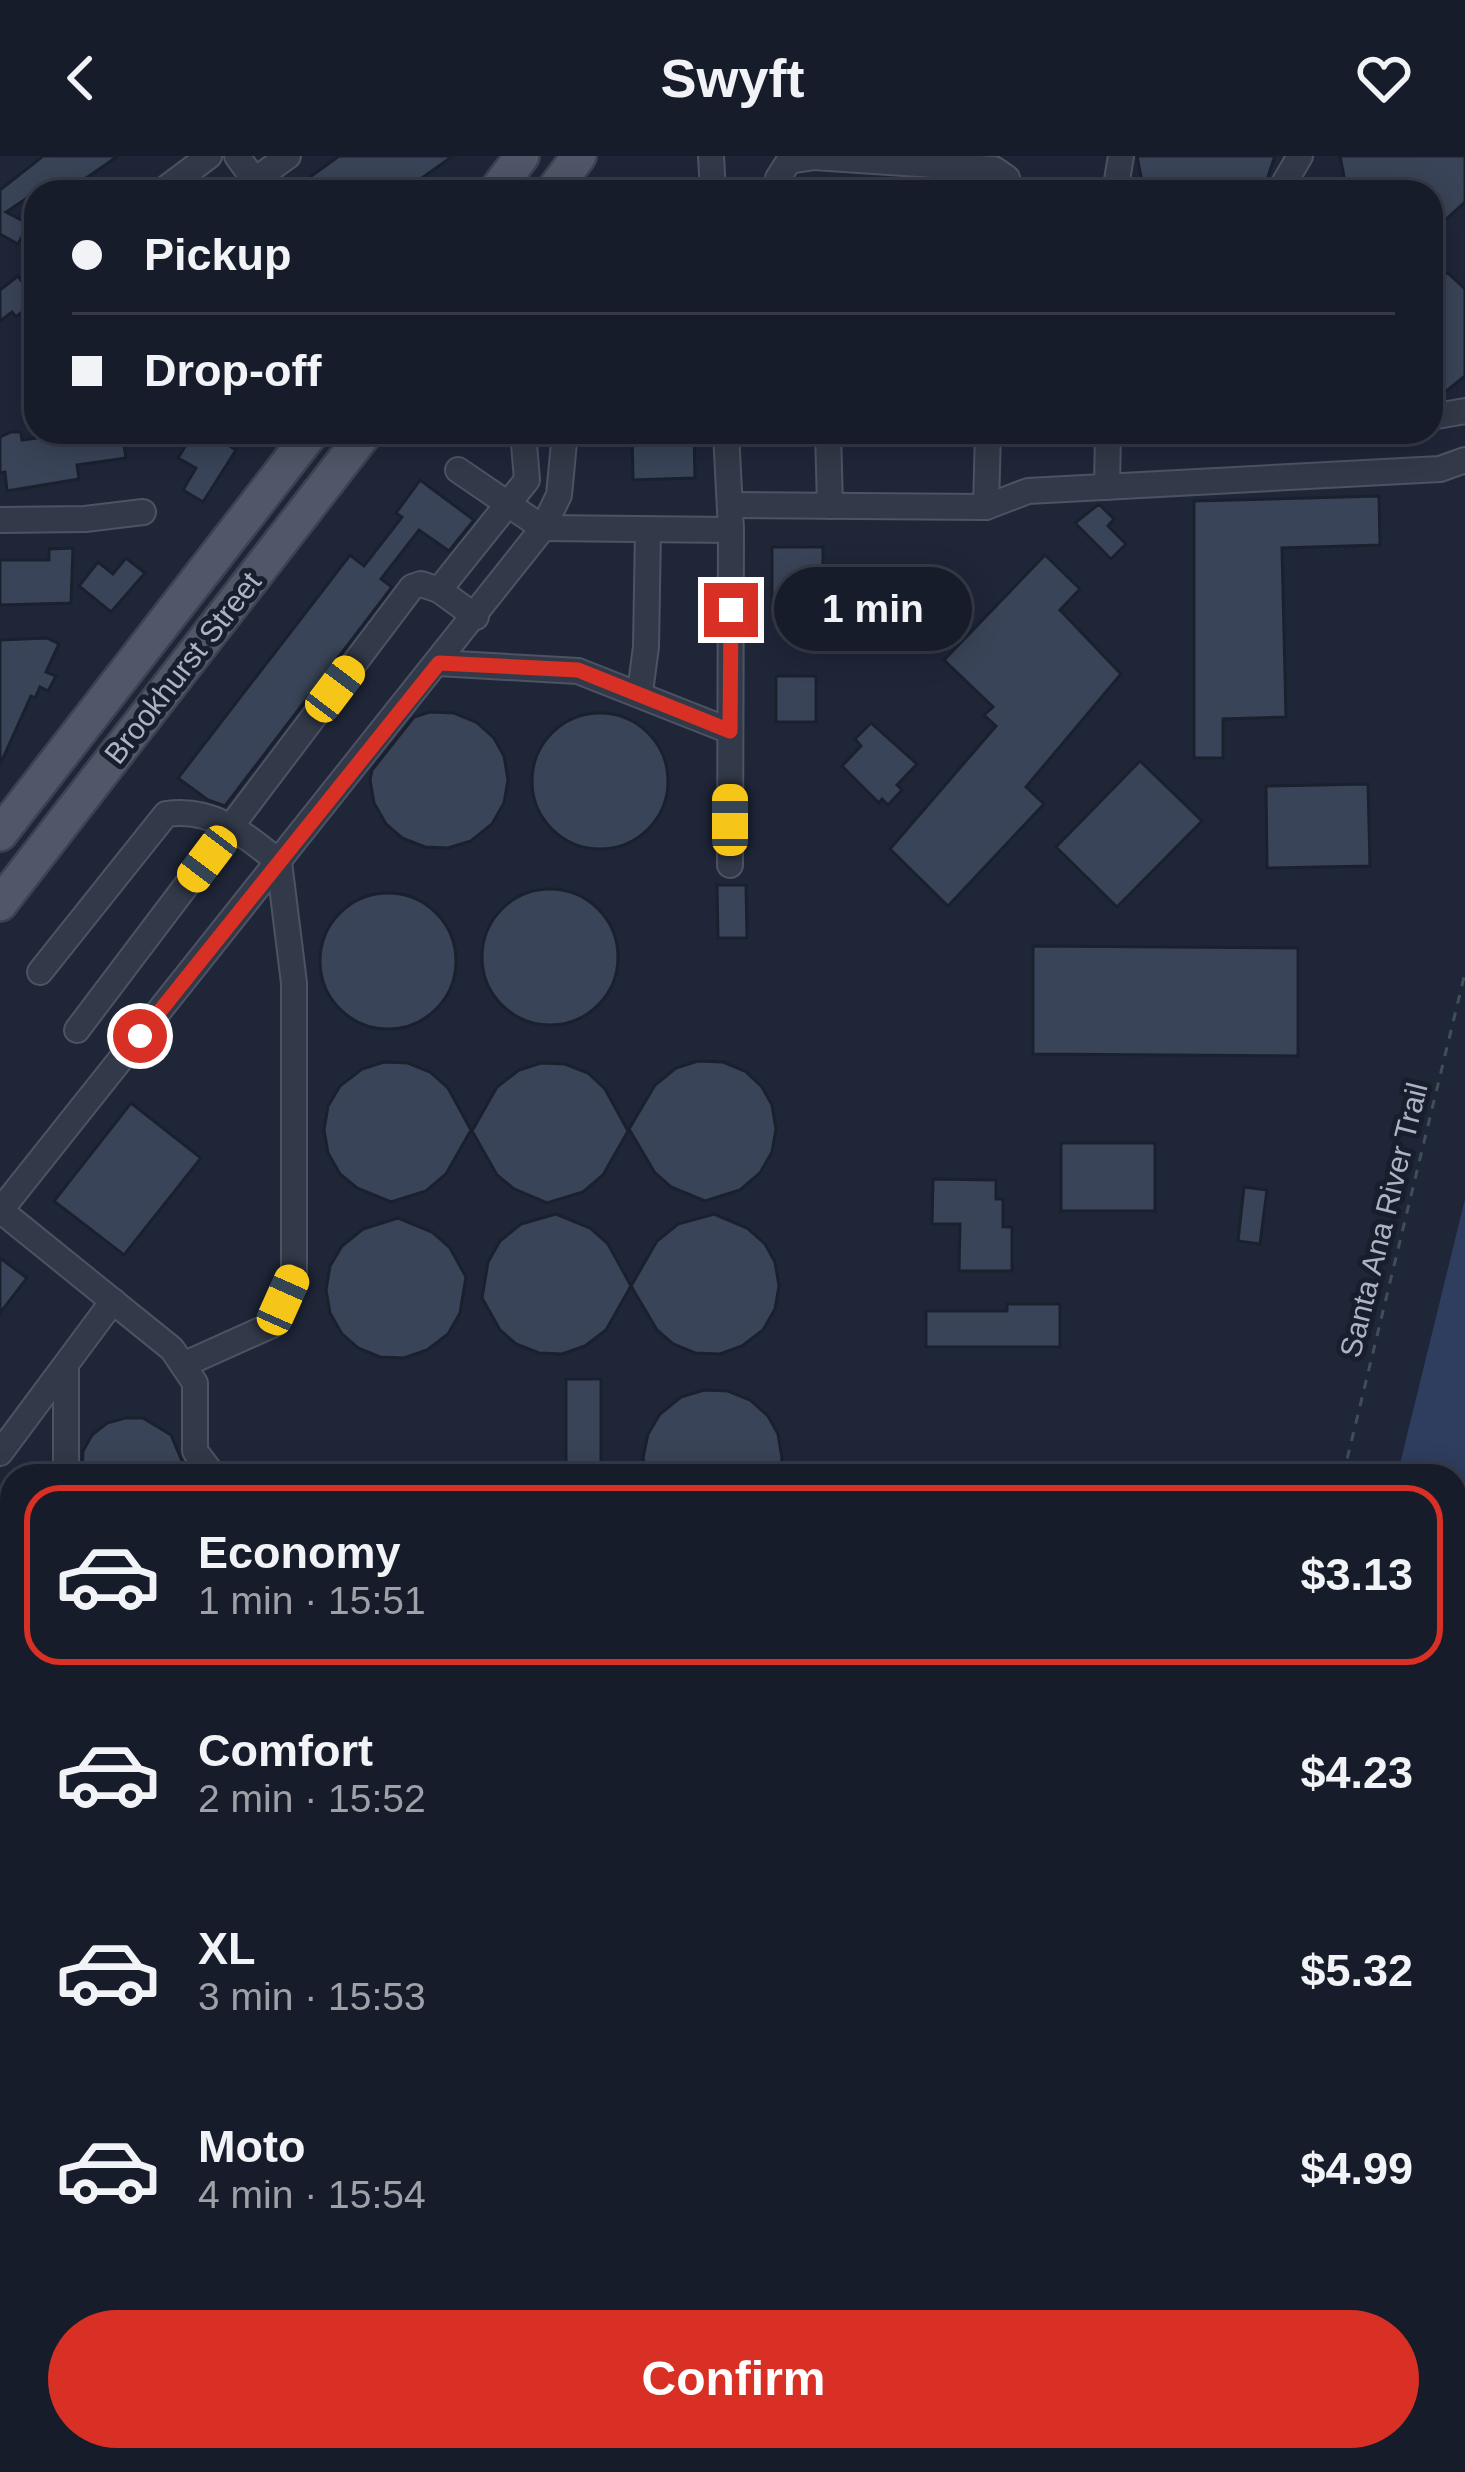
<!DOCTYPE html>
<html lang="en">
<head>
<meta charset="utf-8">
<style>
	:root { --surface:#171c2a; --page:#202532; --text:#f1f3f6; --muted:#9ea1a8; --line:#363a47; --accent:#d93025 }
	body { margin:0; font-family:Helvetica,sans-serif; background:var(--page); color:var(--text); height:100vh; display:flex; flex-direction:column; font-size:45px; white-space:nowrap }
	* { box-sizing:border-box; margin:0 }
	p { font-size:39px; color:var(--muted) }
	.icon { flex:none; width:66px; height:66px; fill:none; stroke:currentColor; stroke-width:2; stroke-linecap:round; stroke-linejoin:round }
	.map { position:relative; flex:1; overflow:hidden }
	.side { position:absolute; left:0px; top:1308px; width:1467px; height:1008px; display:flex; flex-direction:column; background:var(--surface); border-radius:36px 36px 0 0; box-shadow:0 6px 30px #0003,0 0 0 3px var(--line) }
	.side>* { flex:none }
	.guide { position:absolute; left:24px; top:24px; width:1419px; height:264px; border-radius:36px; box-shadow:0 6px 30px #0003,0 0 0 3px var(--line); display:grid; align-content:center; height:264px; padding:0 48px; background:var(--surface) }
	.end { position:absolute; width:54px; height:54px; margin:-27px; border:15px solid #d93025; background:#fff; box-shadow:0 0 0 6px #fff }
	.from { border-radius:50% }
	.bubble { position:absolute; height:84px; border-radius:42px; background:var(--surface); box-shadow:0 6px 30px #0003,0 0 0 3px var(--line); font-size:39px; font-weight:600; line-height:84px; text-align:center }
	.car { position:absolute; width:36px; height:72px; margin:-36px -18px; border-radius:15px; box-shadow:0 0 9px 3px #0007; background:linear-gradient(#f5c518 24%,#345 0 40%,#f5c518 0 76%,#345 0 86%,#f5c518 0) }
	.guide b { display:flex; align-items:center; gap:42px; height:114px; font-size:45px }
	.guide b+b { border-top:3px solid var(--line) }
	.guide i { width:30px; height:30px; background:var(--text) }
	ul { padding:21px 0 0; list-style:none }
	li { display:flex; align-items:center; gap:36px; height:180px; margin:0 24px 18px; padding:0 24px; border:6px solid transparent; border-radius:36px }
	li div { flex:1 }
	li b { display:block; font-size:45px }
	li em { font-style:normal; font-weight:600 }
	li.on { border-color:var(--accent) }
	li>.icon { width:108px; height:108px; stroke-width:1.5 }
	.action { display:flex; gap:24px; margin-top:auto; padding:24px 48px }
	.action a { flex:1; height:138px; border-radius:72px; background:var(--accent); color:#fff; font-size:48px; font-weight:600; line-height:138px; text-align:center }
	header { display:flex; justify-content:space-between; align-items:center; height:156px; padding:0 48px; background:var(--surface); font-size:54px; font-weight:600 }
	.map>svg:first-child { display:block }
	.green { fill:#203339 }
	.water { fill:#2f3d5e }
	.building { fill:#3a4458; stroke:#1a202e; stroke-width:3 }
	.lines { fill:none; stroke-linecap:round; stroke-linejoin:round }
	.minor-casing { stroke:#4d5363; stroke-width:28 }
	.major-casing { stroke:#3c4251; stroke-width:38 }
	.path { stroke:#3e5056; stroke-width:3; stroke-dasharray:9 9; stroke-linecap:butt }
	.minor { stroke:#323948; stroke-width:24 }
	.major { stroke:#505768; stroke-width:33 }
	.route { stroke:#d93025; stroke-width:15 }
	.labels { text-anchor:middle; stroke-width:10; stroke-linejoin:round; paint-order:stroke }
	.street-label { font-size:30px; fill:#acb3c5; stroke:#181e2c }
</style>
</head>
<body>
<header><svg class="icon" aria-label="back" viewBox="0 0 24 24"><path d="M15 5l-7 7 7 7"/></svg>Swyft<svg class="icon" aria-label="heart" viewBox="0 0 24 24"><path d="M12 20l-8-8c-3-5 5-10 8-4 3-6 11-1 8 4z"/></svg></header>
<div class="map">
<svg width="1465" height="2316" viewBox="0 0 1465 2316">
	<rect width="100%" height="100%" fill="#1f2638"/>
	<path class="green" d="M0 2005 12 2022V2304H567L583 2316H0Z"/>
	<g class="water">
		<path d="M1465 1043V2316H1153L1156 2304H1455V1320H1397Z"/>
		<path d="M0 1804 12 1815V1986L0 1976Z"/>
		<path d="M73 2304H341L338 2316H72Z"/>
	</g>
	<g class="building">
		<path d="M43 0H118L66 36H51L47 29 6 56 29 68 18 88 0 78V34Z"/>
		<path d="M339 0H453L402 36H321L310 21Z"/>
		<path d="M1137 0H1275L1263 36H1144Z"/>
		<path d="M1340 0H1465V46L1443 66 1431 69V36H1347Z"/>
		<path d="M1431 111 1449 118 1465 133V220L1444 237 1431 241Z"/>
		<path d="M18 120 36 145 16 161 12 156 0 165V134Z"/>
		<path d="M11 276H21L22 284 80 276H122L126 302 77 309 79 323 7 335 5 316 0 317V281Z"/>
		<path d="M194 276H236L228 289 236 294 203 346 183 334 196 312 178 302Z"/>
		<path d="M632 276H694L695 322 633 324Z"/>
		<path d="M420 324 474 364 449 395 419 374 381 423 392 431 225 650 208 644 178 622 350 399 364 410 402 361 396 357Z"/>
		<path d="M1379 340 1380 389 1282 392 1286 561 1223 563V602H1194V345Z"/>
		<path d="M1099 348 1114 363 1108 370 1126 388 1111 403 1075 367Z"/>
		<rect x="772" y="391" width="51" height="61"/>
		<path d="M73 392 71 447 0 449V404H49V393Z"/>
		<path d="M1045 399 1080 433 1060 454 1121 518 1026 631 1044 648 948 750 890 693 996 570 984 559 993 551 944 504Z"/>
		<path d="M126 402 145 417 111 456 79 430 98 406 113 418Z"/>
		<path d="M47 482 59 488 46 516 56 520 48 535 40 531 35 542 31 540 0 609V484Z"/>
		<rect x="776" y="520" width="40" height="46"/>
		<path d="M430 556 454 557 476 566 494 582 504 600 508 624 504 647 492 668 471 685 448 692 425 691 402 682 386 668 374 647 370 624 372 614 414 561Z"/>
		<circle cx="600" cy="625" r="68"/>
		<path d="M871 567 917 608 897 629 902 634 888 649 882 643 879 647 842 610 861 590 855 583Z"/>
		<path d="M1140 605 1202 665 1117 751 1056 691Z"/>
		<path d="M1368 628 1370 710 1267 712 1266 630Z"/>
		<path d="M717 729H746L747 782H718Z"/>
		<circle cx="550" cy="801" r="68"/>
		<circle cx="388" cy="805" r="68"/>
		<path d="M1033 790 1298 792V900L1033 898Z"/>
		<path d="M698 905 723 906 745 915 762 931 772 949 776 973 772 996 760 1017 740 1034 705 1045 671 1031 655 1017 629 973 655 929 676 912Z"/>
		<path d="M384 906 408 907 430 916 448 932 471 974 446 1018 426 1035 391 1046 357 1032 340 1018 328 997 324 974 328 950 340 930 362 913Z"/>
		<path d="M541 907 565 908 588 917 605 933 628 975 603 1019 583 1036 547 1047 514 1033 497 1019 472 975 497 931 519 914Z"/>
		<path d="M131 947 201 1002 124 1099 54 1045Z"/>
		<rect x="1061" y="987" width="94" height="68"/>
		<path d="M933 1023 996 1024V1043H1003V1071H1012V1115H959L960 1068H932Z"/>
		<path d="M1244 1031 1267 1034 1260 1088 1238 1085Z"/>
		<path d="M556 1058 590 1072 608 1088 631 1130 606 1174 585 1190 562 1198 539 1197 516 1188 500 1174 482 1142 488 1106 500 1085 521 1068Z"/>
		<path d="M714 1058 747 1072 765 1088 775 1106 779 1130 775 1153 763 1174 742 1190 720 1198 695 1197 673 1188 657 1174 631 1130 657 1085 678 1068Z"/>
		<path d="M398 1062 432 1076 450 1092 466 1121 460 1157 448 1178 427 1194 404 1202 380 1201 358 1192 342 1178 330 1157 326 1134 330 1110 342 1090 363 1073Z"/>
		<path d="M0 1102 27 1122 0 1157Z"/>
		<path d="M1007 1148H1060V1191H926V1155H1007Z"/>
		<rect x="566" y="1223" width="35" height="93"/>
		<path d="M704 1234 728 1235 750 1244 768 1260 778 1278 782 1302 779 1320H647L643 1302 648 1278 660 1258 681 1241Z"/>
		<path d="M125 1262H143L171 1279 182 1305V1320H82L83 1295 92 1279 107 1267Z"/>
	</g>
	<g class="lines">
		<g class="minor-casing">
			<g id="minor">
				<path d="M237 0 263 36"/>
				<path d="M711 0 713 36"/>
				<path d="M255 24 288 0"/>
				<path d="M161 36 209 0"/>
				<path d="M778 36V22L789 5 814 1 994 13 1007 22 1010 36"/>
				<path d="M1115 36 1121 0"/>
				<path d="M1279 36 1300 0"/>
				<path d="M1431 261 1465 255"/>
				<path d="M726 276 731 374 730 709"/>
				<path d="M828 276 830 350"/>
				<path d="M458 314 543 372 731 374"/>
				<path d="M1107 331 1108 276"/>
				<path d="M730 349 986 351 988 276"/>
				<path d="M986 351 1028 335 1440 313 1465 304"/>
				<path d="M0 364 85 363 143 356"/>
				<path d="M476 461 439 434 527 324 523 276"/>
				<path d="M438 507 578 515 730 575"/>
				<path d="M640 536 646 491 648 374"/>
				<path d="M40 816 166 658C213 651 245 679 279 706L294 827V1119L272 1169 183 1209"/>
				<path d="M77 874 412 431 421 428 439 434"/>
				<path d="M0 1054 172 1193 195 1227V1295L214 1320"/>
				<path d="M0 1055 543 372 559 339 565 276"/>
				<path d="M66 1209V1320"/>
				<path d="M0 1297 113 1145"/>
				<path d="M967 2316 971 2304"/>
			</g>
		</g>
		<g class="major-casing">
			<g id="major">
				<path d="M495 36 522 0"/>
				<path d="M552 36 579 0"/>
				<path d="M0 678 312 276"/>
				<path d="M0 748 366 276"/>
			</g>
		</g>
		<g class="path">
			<path d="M1343 1320 1465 817"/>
			<path d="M0 1749 12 1759"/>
			<path d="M637 2304 650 2316"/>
			<path d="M1100 2316 1103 2304"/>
		</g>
		<use href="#minor" class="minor"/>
		<use href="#major" class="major"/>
	</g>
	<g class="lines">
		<path class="route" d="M140 880 439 507 578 514 730 575 731 454"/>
	</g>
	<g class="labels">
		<g class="street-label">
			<text transform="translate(183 512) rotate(-52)" y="10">Brookhurst Street</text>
			<text transform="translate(1384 1064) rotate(-76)" y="10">Santa Ana River Trail</text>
		</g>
	</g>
</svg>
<i class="end from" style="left:140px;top:880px"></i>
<i class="end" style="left:731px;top:454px"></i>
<div class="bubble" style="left:774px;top:411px;width:198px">1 min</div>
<i class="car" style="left:335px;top:533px;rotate:37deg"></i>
<i class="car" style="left:730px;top:664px;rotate:0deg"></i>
<i class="car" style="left:207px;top:703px;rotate:217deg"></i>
<i class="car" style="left:283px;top:1144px;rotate:24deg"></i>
<div class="guide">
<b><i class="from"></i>Pickup</b>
<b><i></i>Drop-off</b>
</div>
<section class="side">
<ul>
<li class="on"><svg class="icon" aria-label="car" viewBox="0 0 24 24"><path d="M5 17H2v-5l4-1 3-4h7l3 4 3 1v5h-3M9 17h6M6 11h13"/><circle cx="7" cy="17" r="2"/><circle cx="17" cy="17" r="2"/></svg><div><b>Economy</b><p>1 min · 15:51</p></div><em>$3.13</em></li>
<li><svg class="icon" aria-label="car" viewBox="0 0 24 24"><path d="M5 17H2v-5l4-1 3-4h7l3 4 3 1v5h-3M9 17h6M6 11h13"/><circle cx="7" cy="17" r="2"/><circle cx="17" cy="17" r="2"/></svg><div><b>Comfort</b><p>2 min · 15:52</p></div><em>$4.23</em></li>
<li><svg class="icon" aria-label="car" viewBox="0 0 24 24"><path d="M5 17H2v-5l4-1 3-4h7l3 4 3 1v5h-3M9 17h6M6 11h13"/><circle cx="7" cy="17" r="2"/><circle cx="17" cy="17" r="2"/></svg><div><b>XL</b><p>3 min · 15:53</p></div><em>$5.32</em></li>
<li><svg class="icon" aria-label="car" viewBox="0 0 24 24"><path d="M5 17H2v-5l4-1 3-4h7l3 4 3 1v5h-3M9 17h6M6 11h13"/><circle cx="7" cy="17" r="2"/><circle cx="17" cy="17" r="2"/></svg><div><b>Moto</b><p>4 min · 15:54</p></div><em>$4.99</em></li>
</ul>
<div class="action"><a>Confirm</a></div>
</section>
</div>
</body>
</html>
